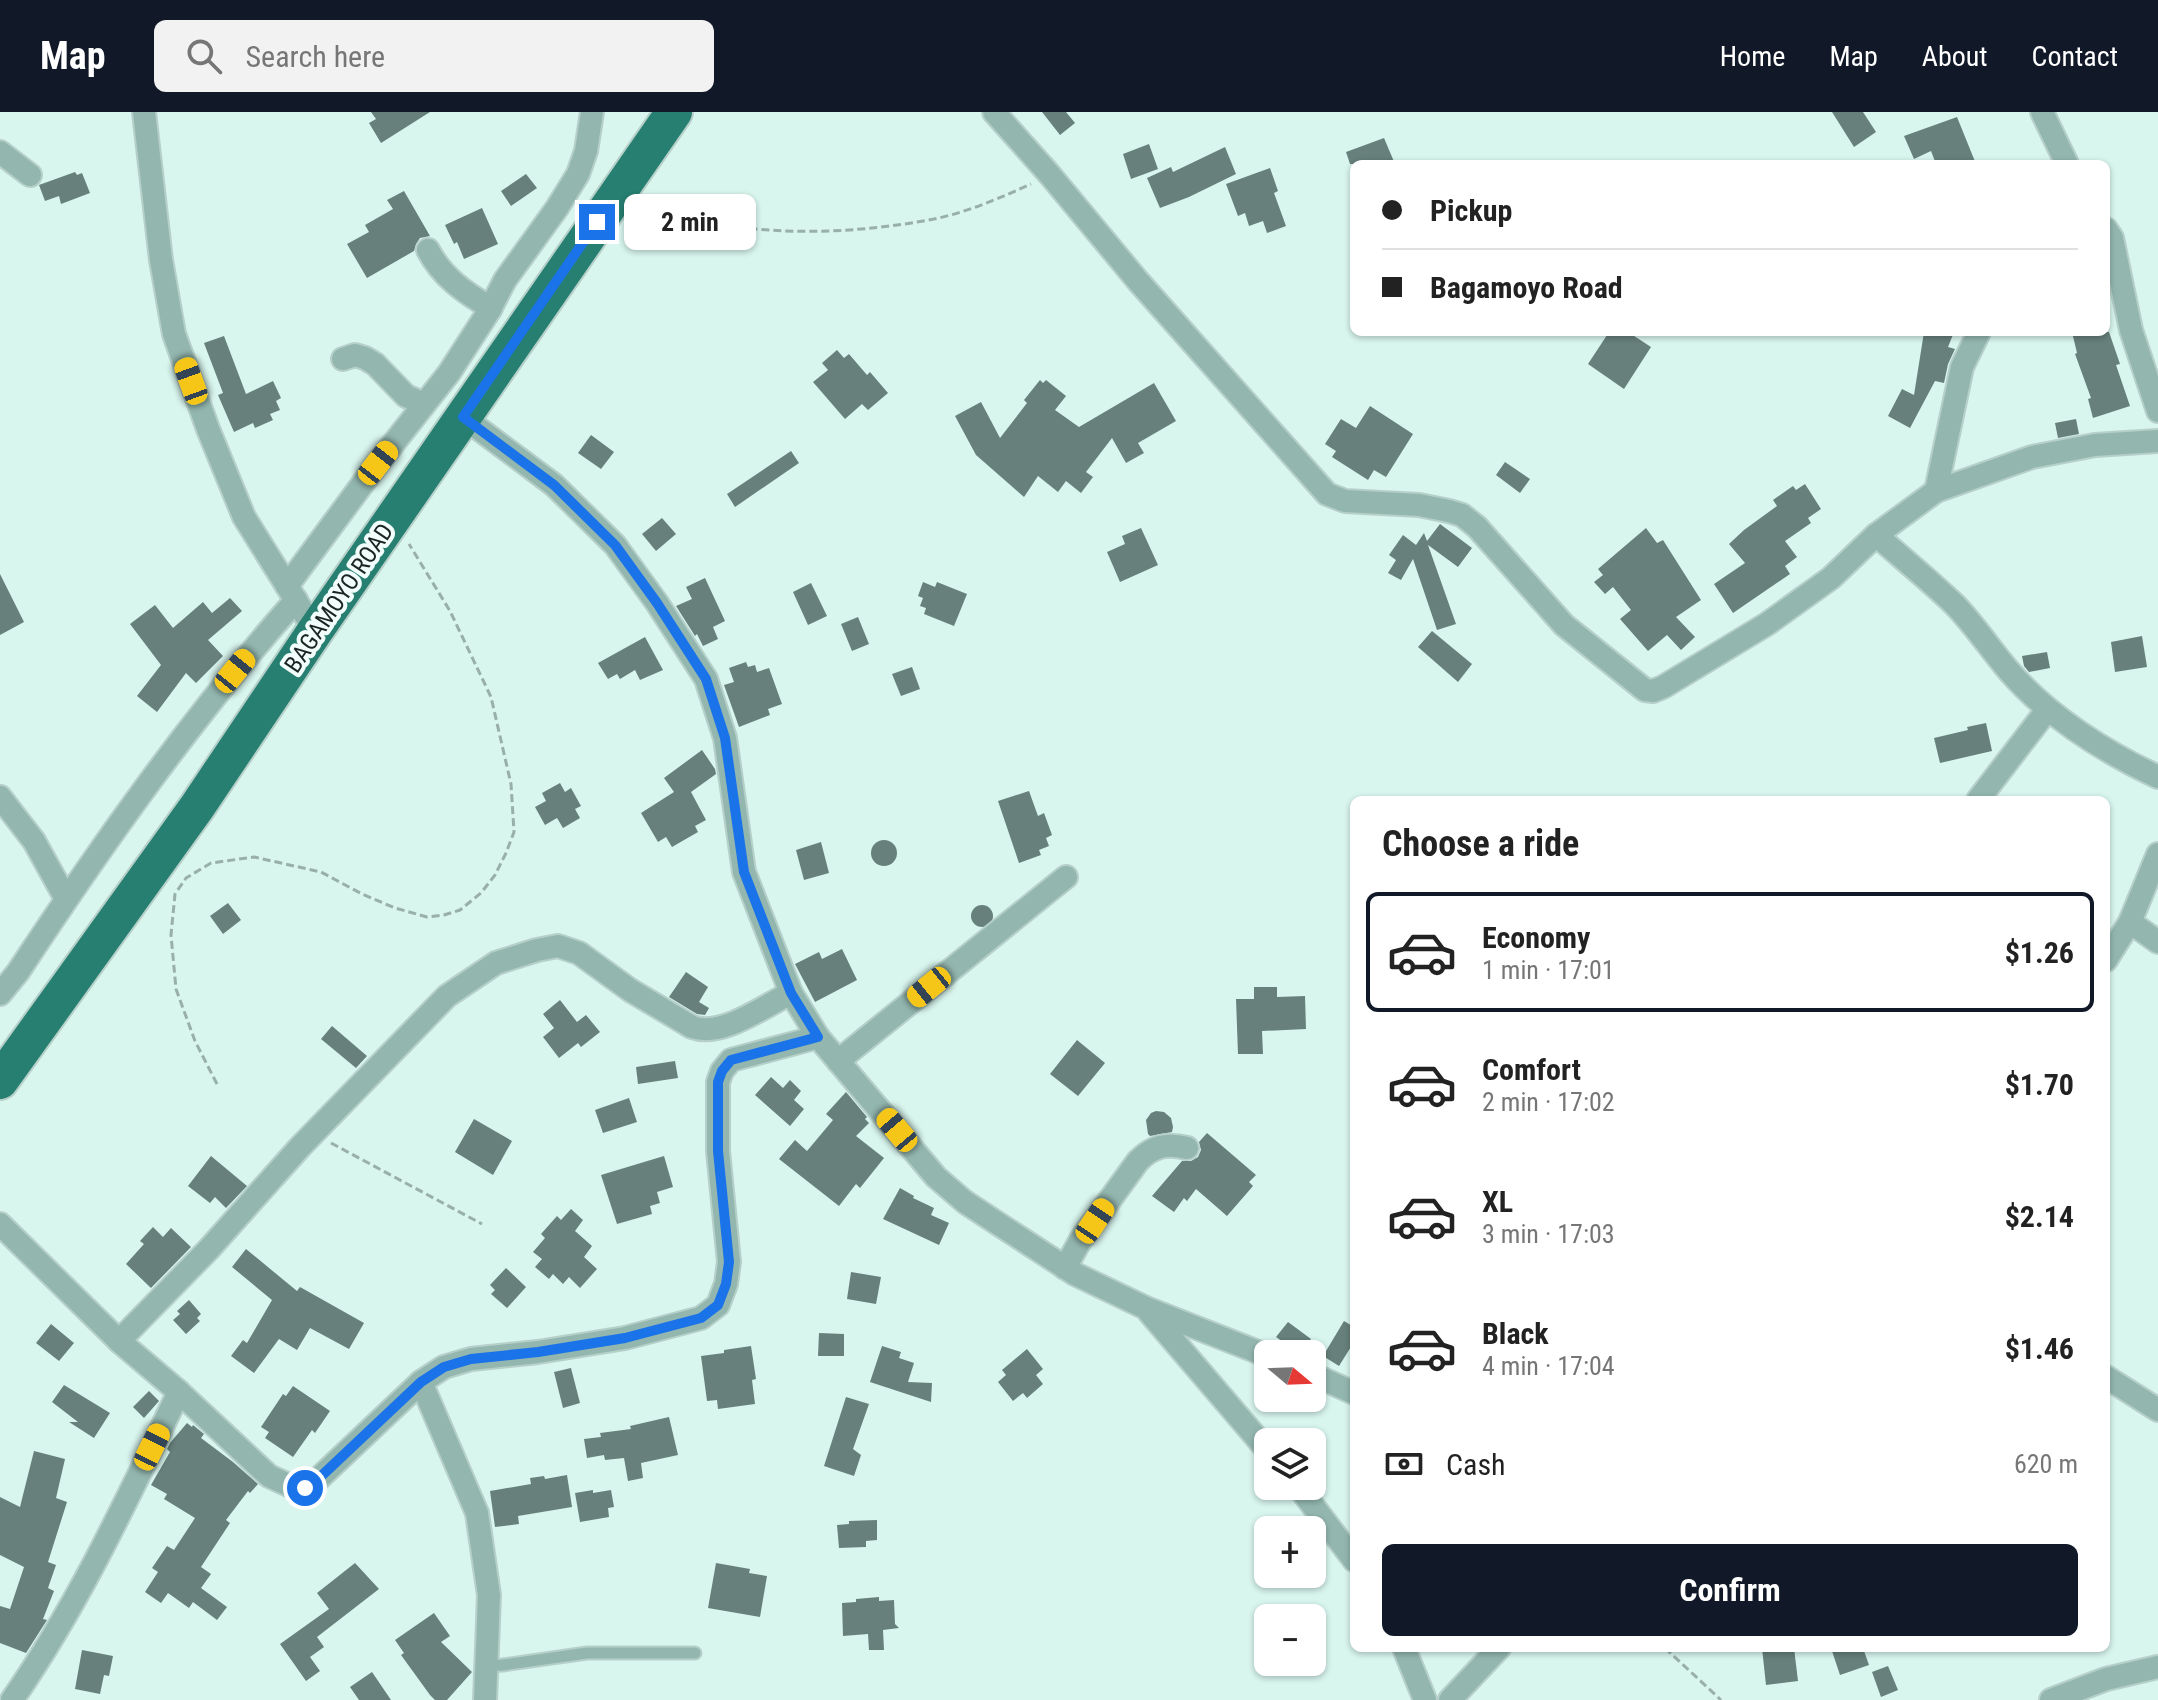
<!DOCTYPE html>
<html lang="en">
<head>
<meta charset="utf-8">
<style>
	:root { --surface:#fff; --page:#f2f2f2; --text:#222; --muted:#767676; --line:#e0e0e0; --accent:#111827 }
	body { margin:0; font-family:"Roboto Condensed",sans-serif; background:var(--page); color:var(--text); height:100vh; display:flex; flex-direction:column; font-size:30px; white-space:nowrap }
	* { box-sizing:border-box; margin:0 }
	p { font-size:26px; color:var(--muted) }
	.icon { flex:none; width:44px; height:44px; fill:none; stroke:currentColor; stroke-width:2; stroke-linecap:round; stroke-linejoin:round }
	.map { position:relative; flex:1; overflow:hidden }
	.sheet { position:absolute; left:1350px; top:684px; width:760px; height:856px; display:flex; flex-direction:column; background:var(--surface); border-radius:12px; box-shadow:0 2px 6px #0004 }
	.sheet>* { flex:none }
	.guide { position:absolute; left:1350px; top:48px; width:760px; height:176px; border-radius:12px; box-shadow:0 2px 6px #0004; display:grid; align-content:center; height:176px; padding:0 32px; background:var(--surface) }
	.needle { width:52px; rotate:109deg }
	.controls { position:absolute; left:1254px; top:1228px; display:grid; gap:16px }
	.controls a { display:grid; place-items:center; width:72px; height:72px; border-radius:12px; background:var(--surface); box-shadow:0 2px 6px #0004; font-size:40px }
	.end { position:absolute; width:36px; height:36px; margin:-18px; border:10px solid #1a73e8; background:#fff; box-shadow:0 0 0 4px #fff }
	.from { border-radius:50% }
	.bubble { position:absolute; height:56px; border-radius:12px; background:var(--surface); box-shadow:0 2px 6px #0004; font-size:26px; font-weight:700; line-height:56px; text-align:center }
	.car { position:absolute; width:24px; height:48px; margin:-24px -12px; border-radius:10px; box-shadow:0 0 6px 2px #0007; background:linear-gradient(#f5c518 24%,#345 0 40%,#f5c518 0 76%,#345 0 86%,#f5c518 0) }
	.guide b { display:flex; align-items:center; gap:28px; height:76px; font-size:30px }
	.guide b+b { border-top:2px solid var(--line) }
	.guide i { width:20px; height:20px; background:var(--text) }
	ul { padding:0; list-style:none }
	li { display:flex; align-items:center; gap:24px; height:120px; margin:0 16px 12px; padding:0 16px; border:4px solid transparent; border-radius:12px }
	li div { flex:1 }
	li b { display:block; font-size:30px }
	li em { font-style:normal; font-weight:700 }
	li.current { border-color:var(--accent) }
	li>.icon { width:72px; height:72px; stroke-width:1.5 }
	h2 { padding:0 32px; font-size:36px; line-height:96px }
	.pay { display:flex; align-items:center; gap:20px; height:88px; padding:0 32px; font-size:30px }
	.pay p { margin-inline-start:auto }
	.cta { display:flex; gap:16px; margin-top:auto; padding:16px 32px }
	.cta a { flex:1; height:92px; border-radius:12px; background:var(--accent); color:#fff; font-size:32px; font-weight:700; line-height:92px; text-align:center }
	header { display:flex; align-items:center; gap:48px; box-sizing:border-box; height:112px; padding:0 40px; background:var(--accent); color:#fff }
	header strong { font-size:38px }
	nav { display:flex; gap:44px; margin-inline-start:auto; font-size:28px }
	.search { width:560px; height:72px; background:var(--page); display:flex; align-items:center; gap:20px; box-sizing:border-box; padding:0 28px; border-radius:12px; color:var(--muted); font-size:30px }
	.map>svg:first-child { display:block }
	.building { fill:#67807b }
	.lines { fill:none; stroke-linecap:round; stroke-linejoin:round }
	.service-casing { stroke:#b6d0c9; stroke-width:15 }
	.minor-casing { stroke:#b6d0c9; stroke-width:26 }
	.trunk-casing { stroke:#b6d0c9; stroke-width:40 }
	.path { stroke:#99afaa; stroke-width:3; stroke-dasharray:8 4; stroke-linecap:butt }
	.service { stroke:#93b7af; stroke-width:11 }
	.minor { stroke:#93b7af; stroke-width:22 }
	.trunk { stroke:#267f71; stroke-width:36 }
	.route { stroke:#1a73e8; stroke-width:10 }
	.labels { text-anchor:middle; stroke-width:8; stroke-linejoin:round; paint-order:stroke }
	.street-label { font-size:24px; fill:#1b2523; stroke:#f2fefb }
</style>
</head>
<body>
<header>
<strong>Map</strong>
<div class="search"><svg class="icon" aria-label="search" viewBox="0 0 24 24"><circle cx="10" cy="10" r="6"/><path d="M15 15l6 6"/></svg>Search here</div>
<nav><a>Home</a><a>Map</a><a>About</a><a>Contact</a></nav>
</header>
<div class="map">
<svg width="2158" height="1588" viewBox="0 0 2158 1588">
	<rect width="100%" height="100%" fill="#d8f5ee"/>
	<g class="building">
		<path d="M371 0H430L381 31 369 11 376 7Z"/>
		<path d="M1042 0H1066L1075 11 1060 23Z"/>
		<path d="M1832 0H1863L1876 20 1854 35Z"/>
		<path d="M1957 5 1976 52H1936L1931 39 1914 47 1904 24Z"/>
		<path d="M1384 26 1395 52H1350L1346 40Z"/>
		<path d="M1149 32 1158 57 1131 67 1123 42Z"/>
		<path d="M1225 35 1236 62 1189 85 1160 96 1147 66 1171 55 1173 60Z"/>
		<path d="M1270 56 1278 79 1274 81 1286 114 1267 121 1263 109 1249 114 1245 101 1238 104 1226 72Z"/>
		<path d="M75 60 77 63 82 61 90 81 61 92 59 84 45 89 39 73Z"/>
		<path d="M526 62 537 76 511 94 501 79Z"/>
		<path d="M404 79 430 124 420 126 416 132 414 139 367 166 347 132 369 120 365 113 393 97 387 88Z"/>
		<path d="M482 96 498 132 464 147 457 130 454 132 445 113Z"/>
		<path d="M1609 220H1628L1651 235 1624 277 1588 252Z"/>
		<path d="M1924 220H1954L1948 235 1955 237 1948 252 1944 271 1935 269 1910 316 1888 304 1902 277 1914 283Z"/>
		<path d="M2072 220H2109L2120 252 2116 253 2130 294 2093 306 2088 287 2091 286 2075 242 2077 241Z"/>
		<path d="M224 224 246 282 273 269 281 286 276 289 280 298 270 302 273 308 255 316 253 311 234 320 218 283 223 281 204 231Z"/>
		<path d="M837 238 844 246 849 242 867 263 870 260 888 281 868 298 862 292 845 307 813 270 828 258 822 251Z"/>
		<path d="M1040 268 1043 271 1046 268 1066 284 1055 298 1079 315 1154 271 1176 309 1138 331 1144 341 1126 351 1112 326 1086 360 1093 365 1081 381 1066 369 1058 380 1038 364 1024 385 976 343 955 304 981 290 1000 326 1027 291 1024 288Z"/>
		<path d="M1370 294 1413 322 1386 365 1374 358 1368 368 1332 345 1336 339 1325 332 1341 307 1356 316Z"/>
		<path d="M2076 307 2079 322 2058 326 2055 311Z"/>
		<path d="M591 323 614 340 601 357 578 341Z"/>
		<path d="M791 339 799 351 735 395 727 382Z"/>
		<path d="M1505 350 1530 367 1520 381 1496 363Z"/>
		<path d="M1805 372 1821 397 1808 406 1811 411 1785 429 1797 445 1785 454 1790 462 1733 501 1714 472 1745 451 1729 432 1744 418 1777 394 1773 388 1793 374 1796 378Z"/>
		<path d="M662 406 676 422 656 439 642 422Z"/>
		<path d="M1440 412 1472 436 1458 455 1428 433 1456 512 1437 518 1413 447 1401 468 1388 461 1396 448 1389 443 1403 423 1416 433 1424 421 1427 429Z"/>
		<path d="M1141 416 1158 453 1120 470 1107 440 1125 432 1122 424Z"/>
		<path d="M1646 416 1657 431 1663 428 1701 488 1676 505 1695 525 1681 538 1667 523 1648 539 1620 507 1631 498 1613 475 1605 482 1594 470 1603 463 1598 457Z"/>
		<path d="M0 462 24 510 0 523Z"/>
		<path d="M705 466 725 509 713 515 718 527 703 534 697 522 695 524 676 494 692 487 686 475Z"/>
		<path d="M923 470 935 475 937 470 967 482 954 514 924 502 926 496 920 494 923 486 918 484Z"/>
		<path d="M811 471 827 504 808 513 793 480Z"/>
		<path d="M230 486 242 499 208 528 223 544 196 571 186 561 157 600 137 584 161 553 130 512 155 493 173 516 203 490 212 501Z"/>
		<path d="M858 505 869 532 852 539 841 512Z"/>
		<path d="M1432 519 1472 552 1458 570 1418 535Z"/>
		<path d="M2142 524 2147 555 2115 560 2111 530Z"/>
		<path d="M645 525 663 558 640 568 635 558 620 567 617 562 608 567 598 551Z"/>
		<path d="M2047 540 2050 556 2029 560 2024 554 2022 544Z"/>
		<path d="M746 550 748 555 755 553 757 560 769 556 782 592 768 597 770 603 739 615 724 573 734 570 729 556Z"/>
		<path d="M912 555 920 577 901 584 892 562Z"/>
		<path d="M1986 611 1992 639 1940 651 1934 626 1968 618 1967 615Z"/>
		<path d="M702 638 715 657 716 662 691 680 706 708 695 714 698 720 672 735 666 725 658 730 641 701 674 680 664 666Z"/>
		<path d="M560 671 565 680 571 676 581 694 575 697 580 706 563 716 557 706 545 713 535 695 546 689 542 681Z"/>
		<path d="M1029 679 1038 704 1044 701 1052 723 1046 726 1049 734 1039 738 1041 743 1019 751 998 689Z"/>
		<circle cx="884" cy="741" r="13"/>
		<path d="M821 730 829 761 804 768 796 738Z"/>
		<path d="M228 791 241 808 223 822 210 804Z"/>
		<circle cx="982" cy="804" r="11"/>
		<path d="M842 837 857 868 815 890 795 852 819 840 822 847Z"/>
		<path d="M686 860 708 875 699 890 709 896 705 903 697 902 669 885Z"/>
		<path d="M1254 875H1277V885L1305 884 1306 917 1262 919 1263 942H1238L1236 887H1254Z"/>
		<path d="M560 888 577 910 586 903 600 920 581 935 578 931 559 946 543 925 554 916 543 902Z"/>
		<path d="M332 914 367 944 356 956 321 927Z"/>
		<path d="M1077 928 1105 951 1078 984 1050 962Z"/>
		<path d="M675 949 678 966 638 972 636 955Z"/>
		<path d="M771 965 783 976 790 968 801 979 794 988 804 997 790 1014 755 983Z"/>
		<path d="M846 980 867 1005 865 1007 869 1011 856 1024 884 1046 860 1076 856 1072 839 1094 779 1047 795 1028 807 1039 833 1008 826 1002Z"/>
		<path d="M629 986 637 1010 603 1021 595 998Z"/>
		<path d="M1156 999 1164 1000 1171 1006 1173 1015 1172 1020 1150 1024 1148 1022 1146 1008 1151 1001Z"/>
		<path d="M474 1007 512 1029 493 1063 455 1040Z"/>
		<path d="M1207 1021 1256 1063 1249 1070 1253 1074 1227 1104 1196 1077 1187 1089 1184 1086 1174 1100 1152 1084 1182 1049H1191L1198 1045 1201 1038 1199 1030Z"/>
		<path d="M211 1044 247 1074 226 1096 215 1085 210 1091 188 1074Z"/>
		<path d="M664 1044 673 1075 657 1080 660 1091 650 1094 652 1102 617 1112 601 1063Z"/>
		<path d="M900 1076 914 1084 913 1086 934 1096 931 1103 949 1111 939 1133 883 1107Z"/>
		<path d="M571 1097 583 1108 575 1119 592 1134 584 1145 597 1157 580 1176 569 1165 563 1172 553 1162 549 1167 535 1155 542 1147 533 1140 545 1126 541 1122 557 1104 561 1108Z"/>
		<path d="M153 1115 163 1125 171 1116 191 1135 151 1176 126 1152 144 1132 140 1129Z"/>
		<path d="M246 1137 297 1179 300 1175 364 1211 349 1237 310 1216 297 1238 279 1227 254 1261 231 1244 243 1228 247 1231 272 1188 232 1155Z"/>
		<path d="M506 1156 526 1175 507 1196 491 1182 495 1178 490 1173Z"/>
		<path d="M851 1160 881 1165 876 1192 847 1187Z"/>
		<path d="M189 1188 201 1202 197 1206 200 1209 186 1222 173 1208 180 1202 177 1199Z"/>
		<path d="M1344 1209 1354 1215V1230L1339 1254 1323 1244Z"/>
		<path d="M1288 1210 1311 1227 1300 1242 1276 1225Z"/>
		<path d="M51 1212 74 1231 59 1249 36 1231Z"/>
		<path d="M819 1221 844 1222V1244H818Z"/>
		<path d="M751 1234 756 1267 752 1268 755 1292 718 1297 717 1288 707 1289 701 1244 724 1241V1238Z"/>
		<path d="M882 1234 901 1240 899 1246 914 1251 908 1270 932 1271 931 1290 870 1270Z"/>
		<path d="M1027 1237 1043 1257 1036 1263 1043 1272 1027 1286 1023 1281 1013 1289 998 1270 1006 1263 1002 1258Z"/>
		<path d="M571 1256 580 1291 563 1296 554 1260Z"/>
		<path d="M64 1273 110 1301 94 1326 69 1310H78L52 1290Z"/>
		<path d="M293 1274 330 1299 315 1321 312 1318 293 1345 265 1326 269 1320 261 1315 283 1282 286 1284Z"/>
		<path d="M149 1279 159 1289 144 1306 133 1295Z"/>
		<path d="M846 1285 869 1292 853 1337 861 1343 854 1364 824 1354Z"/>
		<path d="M669 1305 678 1343 641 1351 643 1366 628 1369 624 1346 605 1348 604 1343 587 1346 584 1327 601 1325 600 1321 631 1317 630 1314Z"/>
		<path d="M187 1311 192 1315 193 1313 204 1322 201 1326 233 1350 258 1372 250 1381 248 1379 226 1408 230 1411 201 1455 211 1462 201 1476 227 1495 217 1508 193 1490 189 1496 168 1481 161 1491 145 1480 158 1460 152 1456 167 1434 174 1438 195 1406 164 1387 167 1382 151 1373 170 1340 167 1337 170 1331Z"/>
		<path d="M34 1339 65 1347 56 1386 67 1390 48 1450 56 1453 48 1476 54 1479 43 1507 47 1508 26 1541 0 1531V1494L10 1497 24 1455 0 1443V1385L20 1395Z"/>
		<path d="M567 1363 572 1395 518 1404 519 1412 495 1415 490 1379 531 1372 530 1366 544 1364 545 1367Z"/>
		<path d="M593 1378V1381L611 1378 614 1395 608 1396 609 1405 580 1410 575 1381Z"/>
		<path d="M877 1408V1428L866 1429V1435L839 1436 837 1413 849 1412V1409Z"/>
		<path d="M355 1451 379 1477 317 1525 324 1535 310 1545 320 1559 306 1569 280 1532 329 1497 317 1481Z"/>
		<path d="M716 1451 750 1457 749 1461 767 1464 760 1505 708 1496Z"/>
		<path d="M879 1485V1489L894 1488 895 1512 899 1516 883 1518 884 1538H869L868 1522 843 1524 842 1491 856 1490V1487Z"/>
		<path d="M434 1501 450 1524 441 1530 472 1560 447 1588H435L430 1583 401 1543 404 1541 395 1528Z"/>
		<path d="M1762 1536H1794L1798 1569 1766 1573Z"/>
		<path d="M1831 1536H1863L1869 1553 1840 1563Z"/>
		<path d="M82 1538 113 1544 109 1564 104 1563 100 1582 75 1577Z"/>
		<path d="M1888 1554 1898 1578 1881 1585 1872 1560Z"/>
		<path d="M372 1560 391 1588H359L350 1575Z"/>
	</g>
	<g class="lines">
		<g class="service-casing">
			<path id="service" d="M486 1554 503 1553 587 1541H695"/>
		</g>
		<g class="minor-casing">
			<g id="minor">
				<path d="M144 0 161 148 174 222 208 317 244 405 315 519"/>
				<path d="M994 0 1050 63 1138 169 1327 382 1345 389 1419 393 1449 399 1462 403 1477 415 1564 513 1645 578 1653 579 1663 575 1767 512 1831 466 1876 423 1936 379 2032 345 2095 333 2158 329"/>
				<path d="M2042 0 2067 52"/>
				<path d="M0 40 30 63"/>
				<path d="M2106 117 2112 126 2131 218 2158 299"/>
				<path d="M428 138C442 165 465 181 491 196"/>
				<path d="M343 247 355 243 365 246 375 252 406 284 424 292"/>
				<path d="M463 305 554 373 615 433 657 491 706 567 725 626 744 760 791 881 818 925 936 1065 965 1090 1075 1162 1146 1196 1268 1244"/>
				<path d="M1936 379 1962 255 1979 220"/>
				<path d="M1876 423C1902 446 1929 468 1954 492 1974 512 1990 537 2009 559 2049 605 2103 639 2158 665"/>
				<path d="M287 474 378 351 449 261 489 199 505 168 557 96 578 62 586 39 592 0"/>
				<path d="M0 685 34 729 66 787"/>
				<path d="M1978 688 2047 598"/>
				<path d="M2130 810 2158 742"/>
				<path d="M2106 848 2130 810 2158 830"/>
				<path d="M0 882 18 860C103 731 193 604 296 488"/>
				<path d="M838 949 1066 765"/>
				<path d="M0 1112 119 1229 179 1280 269 1364 295 1376H305L315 1370 421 1270 444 1255 471 1247 538 1240 625 1226 701 1206 718 1193 726 1172 729 1150 718 1039V970L722 959 731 948 818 925"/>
				<path d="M1065 1156 1080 1129 1138 1049C1153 1034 1166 1031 1187 1036"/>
				<path d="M1149 1200 1268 1339"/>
				<path d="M119 1229 209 1137 300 1035 447 884 496 851 537 838 558 834 579 841 630 878 692 915C722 926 764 894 791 881"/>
				<path d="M1312 1262 1354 1281"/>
				<path d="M2106 1265 2158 1298"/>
				<path d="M421 1270 477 1401 489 1483 485 1588"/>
				<path d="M1298 1374 1354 1448"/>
				<path d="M1404 1536 1425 1588"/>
				<path d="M12 1588C79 1492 128 1385 179 1280"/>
				<path d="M1450 1588 1499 1536"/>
				<path d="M2051 1588 2106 1567 2158 1555"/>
			</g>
		</g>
		<g class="trunk-casing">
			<path id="trunk" d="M0 969 197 695 315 519 674 0"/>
		</g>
		<g class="path">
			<path d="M644 94C666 100 688 107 709 111 783 124 861 121 934 107 968 100 1000 86 1031 72"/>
			<path d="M217 972 195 929 176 877 171 823 175 782 186 766 211 751 254 745 321 760 362 782 395 796 427 805 444 803 460 798 481 781 495 763 506 741 514 720 511 672 491 585 450 499 409 432"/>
			<path d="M331 1031 482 1112"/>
			<path d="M1665 1536 1721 1588"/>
		</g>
		<use href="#service" class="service"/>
		<use href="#minor" class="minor"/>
		<use href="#trunk" class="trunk"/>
	</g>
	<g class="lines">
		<path class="route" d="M305 1376 315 1370 421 1270 444 1255 471 1247 538 1240 625 1226 701 1206 718 1193 726 1172 729 1150 718 1039V970L722 959 731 948 818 925 791 881 744 760 725 626 706 567 657 491 615 433 554 373 463 305 597 110"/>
	</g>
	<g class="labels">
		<g class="street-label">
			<text transform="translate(339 486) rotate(-56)" y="8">BAGAMOYO ROAD</text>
		</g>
	</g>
</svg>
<div class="controls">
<a><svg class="needle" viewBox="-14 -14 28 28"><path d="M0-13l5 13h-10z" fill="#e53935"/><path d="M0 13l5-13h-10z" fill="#767676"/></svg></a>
<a><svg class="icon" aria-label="layers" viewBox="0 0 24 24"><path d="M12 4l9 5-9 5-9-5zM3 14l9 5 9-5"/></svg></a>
<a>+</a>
<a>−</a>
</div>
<i class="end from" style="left:305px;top:1376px"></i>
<i class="end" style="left:597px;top:110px"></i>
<div class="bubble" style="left:624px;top:82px;width:132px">2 min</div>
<i class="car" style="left:191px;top:269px;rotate:340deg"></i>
<i class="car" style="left:378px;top:351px;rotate:38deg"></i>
<i class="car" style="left:235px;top:559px;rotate:39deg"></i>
<i class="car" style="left:929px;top:875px;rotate:231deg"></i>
<i class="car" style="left:897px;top:1018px;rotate:320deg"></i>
<i class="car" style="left:1095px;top:1109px;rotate:34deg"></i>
<i class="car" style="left:152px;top:1335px;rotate:26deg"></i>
<div class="guide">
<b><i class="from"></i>Pickup</b>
<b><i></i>Bagamoyo Road</b>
</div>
<section class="sheet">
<h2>Choose a ride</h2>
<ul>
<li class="current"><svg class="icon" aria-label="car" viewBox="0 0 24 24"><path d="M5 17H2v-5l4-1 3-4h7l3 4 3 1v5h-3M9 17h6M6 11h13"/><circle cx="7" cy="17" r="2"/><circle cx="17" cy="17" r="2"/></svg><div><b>Economy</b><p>1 min · 17:01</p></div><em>$1.26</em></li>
<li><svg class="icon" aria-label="car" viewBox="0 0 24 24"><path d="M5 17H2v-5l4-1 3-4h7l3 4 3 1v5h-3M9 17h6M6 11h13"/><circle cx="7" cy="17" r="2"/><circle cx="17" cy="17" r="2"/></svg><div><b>Comfort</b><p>2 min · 17:02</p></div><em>$1.70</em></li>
<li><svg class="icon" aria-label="car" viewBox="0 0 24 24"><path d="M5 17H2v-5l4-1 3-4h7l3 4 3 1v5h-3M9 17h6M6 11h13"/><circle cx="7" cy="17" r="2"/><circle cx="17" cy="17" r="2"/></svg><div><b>XL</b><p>3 min · 17:03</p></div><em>$2.14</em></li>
<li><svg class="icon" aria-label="car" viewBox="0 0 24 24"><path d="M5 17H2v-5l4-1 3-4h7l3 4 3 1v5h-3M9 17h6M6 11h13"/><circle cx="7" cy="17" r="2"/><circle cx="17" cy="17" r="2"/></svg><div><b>Black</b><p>4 min · 17:04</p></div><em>$1.46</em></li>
</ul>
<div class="pay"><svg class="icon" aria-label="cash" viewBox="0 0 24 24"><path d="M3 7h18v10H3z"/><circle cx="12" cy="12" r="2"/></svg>Cash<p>620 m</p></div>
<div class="cta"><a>Confirm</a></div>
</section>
</div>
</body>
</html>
